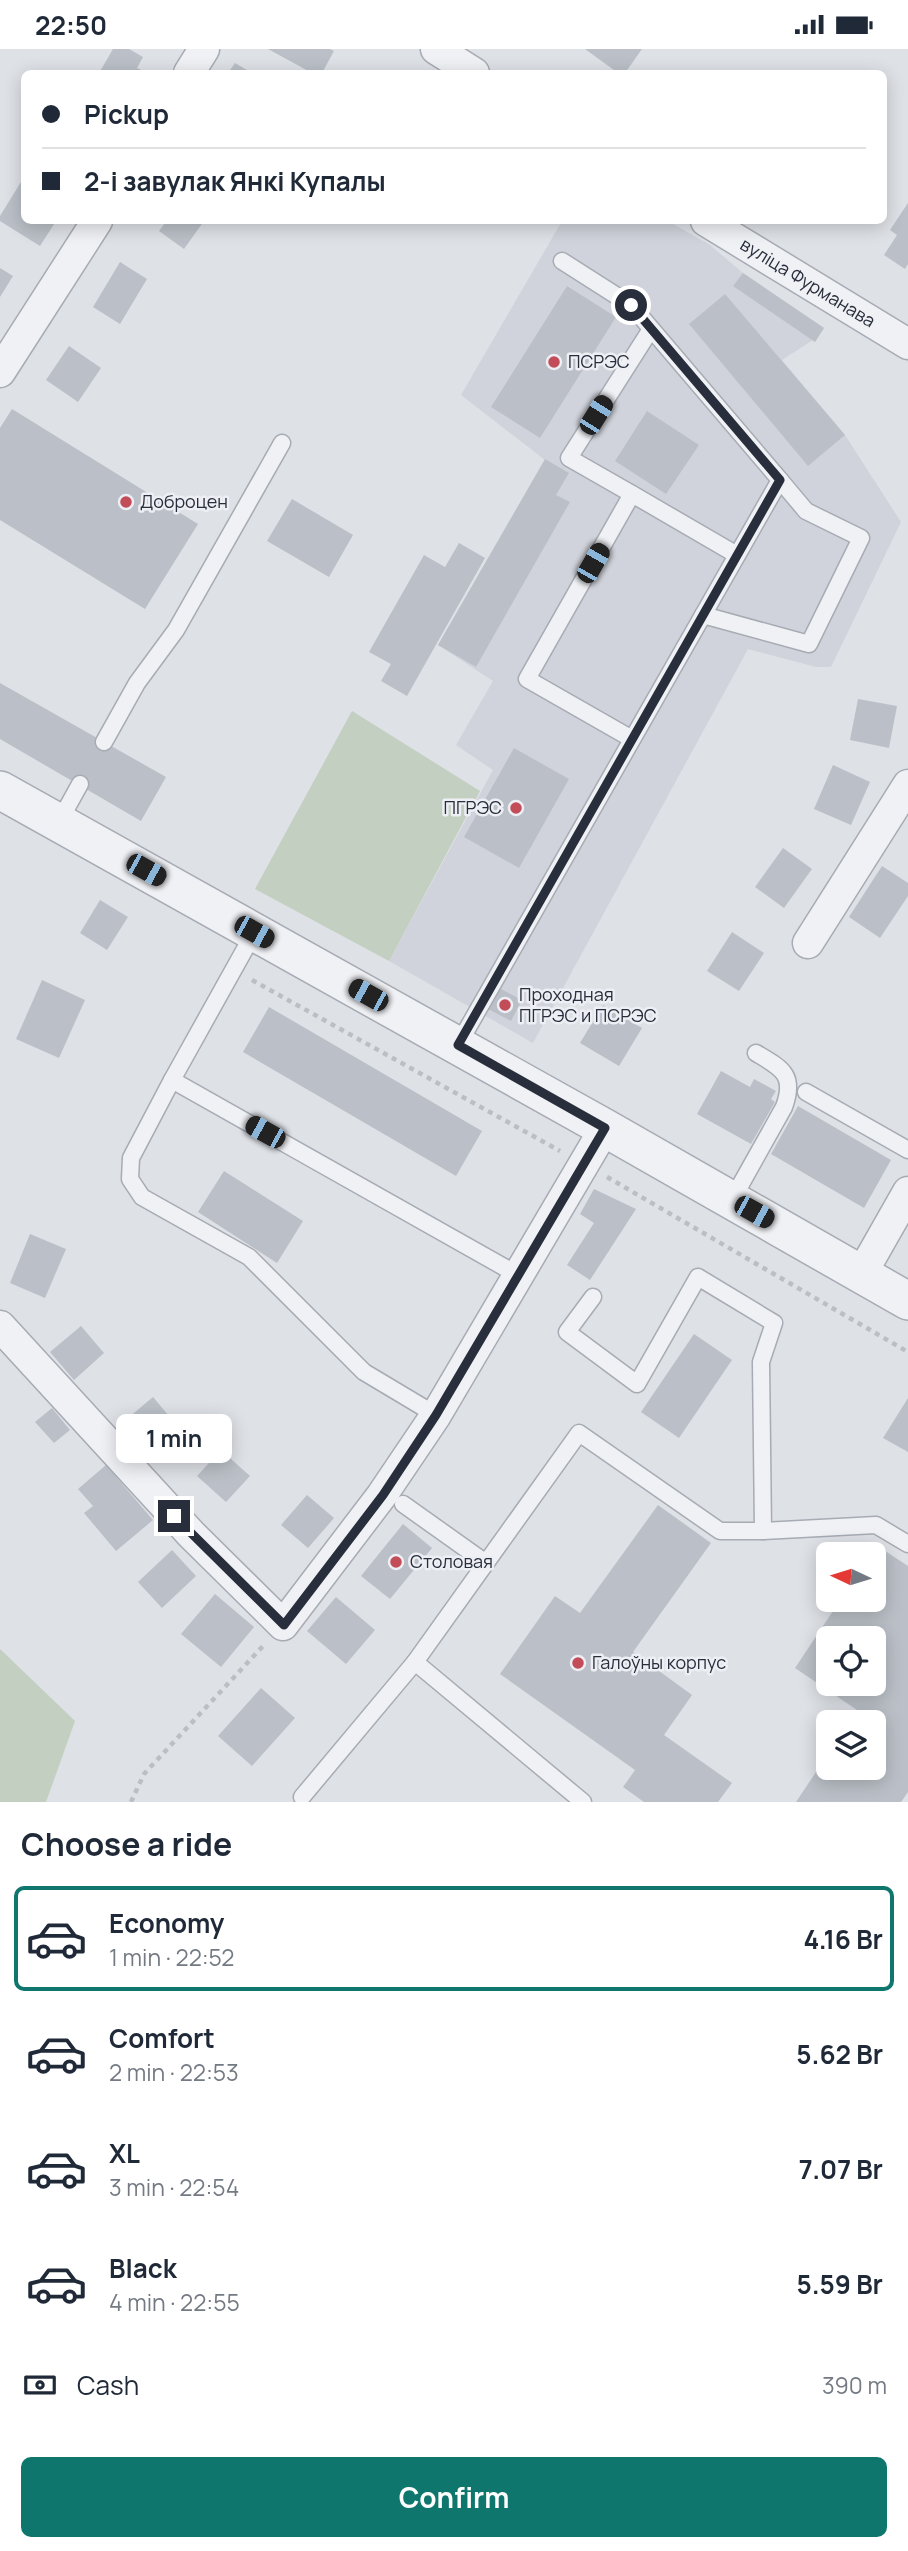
<!DOCTYPE html>
<html lang="en">
<head>
<meta charset="utf-8">
<style>
	:root { --surface:#fff; --page:#f2f2f3; --text:#1f2937; --muted:#747a83; --line:#e0e1e3; --accent:#0f766e }
	body { margin:0; font-family:Manrope,sans-serif; background:var(--page); color:var(--text); height:100vh; display:flex; flex-direction:column; font-size:26px; white-space:nowrap }
	* { box-sizing:border-box; margin:0 }
	p { font-size:23px; color:var(--muted) }
	.icon { flex:none; width:38px; height:38px; fill:none; stroke:currentColor; stroke-width:2; stroke-linecap:round; stroke-linejoin:round }
	.map { position:relative; height:1753px; overflow:hidden }
	.drawer { display:flex; flex-direction:column; background:var(--surface); flex:1 }
	.drawer>* { flex:none }
	.guide { position:absolute; left:21px; top:21px; width:866px; height:154px; border-radius:10px; box-shadow:0 4px 18px #0003; display:grid; align-content:center; height:154px; padding:0 21px; background:var(--surface) }
	.needle { width:46px; rotate:274deg }
	.tools { position:absolute; left:816px; top:1493px; display:grid; gap:14px }
	.tools a { display:grid; place-items:center; width:70px; height:70px; border-radius:10px; background:var(--surface); box-shadow:0 4px 18px #0003; font-size:35px }
	.end { position:absolute; width:32px; height:32px; margin:-16px; border:9px solid #282e3b; background:#fff; box-shadow:0 0 0 4px #fff }
	.from { border-radius:50% }
	.bubble { position:absolute; height:49px; border-radius:10px; background:var(--surface); box-shadow:0 4px 18px #0003; font-size:23px; font-weight:700; line-height:49px; text-align:center }
	.car { position:absolute; width:21px; height:42px; margin:-21px -10px; border-radius:9px; box-shadow:0 0 5px 2px #0007; background:linear-gradient(#222 24%,#8ab4d8 0 40%,#222 0 76%,#8ab4d8 0 86%,#222 0) }
	.guide b { display:flex; align-items:center; gap:24px; height:66px; font-size:26px }
	.guide b+b { border-top:2px solid var(--line) }
	.guide i { width:18px; height:18px; background:var(--text) }
	ul { padding:0; list-style:none }
	li { display:flex; align-items:center; gap:21px; height:105px; margin:0 14px 10px; padding:0 7px; border:4px solid transparent; border-radius:10px }
	li div { flex:1 }
	li b { display:block; font-size:26px }
	li em { font-style:normal; font-weight:700 }
	li.active { border-color:var(--accent) }
	li>.icon { width:63px; height:63px; stroke-width:1.5 }
	h2 { padding:0 21px; font-size:32px; line-height:84px }
	.pay { display:flex; align-items:center; gap:18px; height:77px; padding:0 21px; font-size:26px }
	.pay p { margin-inline-start:auto }
	.action { display:flex; gap:14px; margin-top:auto; padding:14px 21px }
	.action a { flex:1; height:80px; border-radius:10px; background:var(--accent); color:#fff; font-size:28px; font-weight:700; line-height:80px; text-align:center }
	.status { display:flex; justify-content:space-between; align-items:center; height:49px; padding:0 35px; background:var(--surface); direction:ltr }
	.status svg { height:19px; fill:currentColor }
	.map>svg:first-child { display:block }
	.built { fill:#d0d3db }
	.green { fill:#c3cfc0 }
	.building { fill:#bbc0c8; fill-rule:evenodd }
	.lines { fill:none; stroke-linecap:round; stroke-linejoin:round }
	.service-casing { stroke:#a7abb3; stroke-width:19 }
	.minor-casing { stroke:#a7abb3; stroke-width:33 }
	.tertiary-casing { stroke:#a7abb3; stroke-width:40 }
	.path { stroke:#bcbec5; stroke-width:4.5; stroke-dasharray:5 5; stroke-linecap:butt }
	.service { stroke:#f0f1f5; stroke-width:16 }
	.minor { stroke:#f0f1f5; stroke-width:30 }
	.tertiary { stroke:#f0f1f5; stroke-width:37 }
	.route { stroke:#282e3b; stroke-width:9 }
	.poi-dot { fill:#c24c57; stroke:#edeff4; stroke-width:2.5 }
	.labels { text-anchor:middle; stroke-width:5; stroke-linejoin:round; paint-order:stroke }
	.street-label { font-size:18px; fill:#282e3b; stroke:#edeff4 }
	.poi-label { font-size:18px; fill:#282e3b; stroke:#edeff4; text-anchor:start }
</style>
</head>
<body>
<div class="status"><b>22:50</b><svg viewBox="0 0 49 12"><path d="M0 12V9h3v3zM5 12V6h3v6zM10 12V3h3v9zM15 12V0h3v12zM26 1h20v11H26zM47 4h2v5h-2z"/></svg></div>
<div class="map">
<svg width="908" height="1753" viewBox="0 0 908 1753">
	<rect width="100%" height="100%" fill="#dee1e6"/>
	<path class="built" d="M562 172H668L710 196 743 224 824 279 815 293 813 291 782 311 845 386 901 473 831 618H816L748 600 533 994 389 912 493 721 456 696 493 632 438 596 545 411 461 346Z"/>
	<g class="green">
		<path d="M352 662 480 742 389 912 255 840Z"/>
		<path d="M0 1600 75 1672 46 1753H0Z"/>
	</g>
	<g class="building">
		<path d="M113 0H129L143 8 137 19 148 24H99Z"/>
		<path d="M268 0H330L334 2 322 24H312Z"/>
		<path d="M585 0H642L625 24H618Z"/>
		<path d="M235 14 252 24H228Z"/>
		<path d="M24 128V172H56L40 197 0 172V167Z"/>
		<path d="M908 154V215L905 220 884 206 897 186 890 181Z"/>
		<path d="M161 172H204L184 200 159 182 165 174Z"/>
		<path d="M120 213 147 230 120 275 93 258Z"/>
		<path d="M0 219 13 227 0 248Z"/>
		<path d="M743 224 824 279 815 293 733 237Z"/>
		<path d="M567 237 616 268 540 389 491 358Z"/>
		<path d="M725 245 845 386 808 417 689 275Z"/>
		<path d="M69 297 101 319 78 353 46 331Z"/>
		<path d="M12 360 198 475 145 560 0 471V379Z"/>
		<path d="M647 362 699 396 666 445 615 412Z"/>
		<path d="M545 410 569 424 556 446 570 453 476 618 438 596Z"/>
		<path d="M292 450 353 486 329 528 267 492Z"/>
		<path d="M459 494 485 509 407 647 381 632 391 615 369 603 424 506 445 518Z"/>
		<path d="M0 634 166 728 141 772 0 690Z"/>
		<path d="M858 650 897 657 889 699 850 691Z"/>
		<path d="M514 699 569 730 519 819 464 788Z"/>
		<path d="M833 716 870 733 851 776 814 760Z"/>
		<path d="M783 799 812 820 784 859 755 838Z"/>
		<path d="M882 817 908 834V847L880 889 849 868Z"/>
		<path d="M100 851 128 868 107 901 80 884Z"/>
		<path d="M732 883 764 904 739 942 707 922Z"/>
		<path d="M42 931 85 951 59 1009 16 990Z"/>
		<path d="M499 939 522 951 511 972 488 960Z"/>
		<path d="M603 956 642 979 619 1017 580 994Z"/>
		<path d="M269 958 482 1082 456 1127 243 1003Z"/>
		<path d="M721 1022 750 1038 754 1030 776 1042 771 1050 775 1053 751 1095 697 1065Z"/>
		<path d="M798 1057 891 1111 864 1159 771 1105Z"/>
		<path d="M224 1122 303 1172 277 1214 198 1163Z"/>
		<path d="M594 1140 636 1160 590 1231 567 1216 594 1174 580 1165Z"/>
		<path d="M30 1185 66 1200 45 1249 10 1234Z"/>
		<path d="M81 1277 104 1304 74 1331 50 1303Z"/>
		<path d="M694 1285 732 1311 679 1389 641 1363Z"/>
		<path d="M153 1348 179 1379 147 1406 121 1375Z"/>
		<path d="M908 1349V1403L883 1389Z"/>
		<path d="M52 1359 70 1381 54 1394 35 1373Z"/>
		<path d="M221 1401 250 1427 226 1453 197 1427Z"/>
		<path d="M106 1416 153 1471 116 1502 84 1464 93 1457 78 1440Z"/>
		<path d="M307 1446 334 1469 308 1499 281 1476Z"/>
		<path d="M658 1456 711 1494 633 1603 692 1646 664 1686 732 1734 718 1753H644L623 1738 635 1721 500 1625 555 1547 580 1564Z"/>
		<path d="M403 1475 432 1499 390 1550 361 1527Z"/>
		<path d="M876 1496 908 1517V1743L901 1753H796L828 1705V1718H873V1673H849L857 1661 795 1619 841 1550H873V1505H871ZM828 1589H873V1634H828Z"/>
		<path d="M172 1501 196 1527 162 1559 138 1533Z"/>
		<path d="M215 1545 254 1578 221 1618 181 1585Z"/>
		<path d="M336 1548 375 1581 346 1615 307 1582Z"/>
		<path d="M261 1639 295 1669 252 1717 218 1687Z"/>
	</g>
	<g class="lines">
		<g class="service-casing">
			<g id="service">
				<path d="M632 445 569 409 651 280"/>
				<path d="M703 566 809 595 861 489 806 462 780 431"/>
				<path d="M632 690 527 630 632 445 737 506"/>
				<path d="M104 693 137 634 176 581 282 394"/>
				<path d="M59 773 80 735"/>
				<path d="M255 882 172 1031 518 1226"/>
				<path d="M458 996 780 431 631 256 562 212"/>
				<path d="M172 1031 131 1109 130 1130 142 1148 249 1208 364 1323 436 1366"/>
				<path d="M806 1043 908 1101"/>
				<path d="M732 1151 784 1058C796 1025 781 1019 756 1004"/>
				<path d="M593 1248 567 1283 637 1335 698 1228 774 1274 761 1313 763 1482"/>
				<path d="M403 1455 486 1514"/>
				<path d="M302 1748 415 1613"/>
				<path d="M583 1753 415 1613 579 1384 720 1482H763L876 1476 908 1495"/>
			</g>
		</g>
		<g class="minor-casing">
			<g id="minor">
				<path d="M436 0 474 24"/>
				<path d="M189 24 204 0"/>
				<path id="s1" d="M706 172 908 295"/>
				<path d="M0 323 97 172"/>
				<path d="M808 894 908 736"/>
				<path d="M862 1224 908 1143"/>
				<path d="M0 1277 191 1485 283 1576 382 1446 436 1366 605 1079"/>
			</g>
		</g>
		<g class="tertiary-casing">
			<path id="tertiary" d="M0 741 605 1079 908 1252"/>
		</g>
		<g class="path">
			<path d="M252 931 560 1102"/>
			<path d="M607 1128 908 1303"/>
			<path d="M131 1753 144 1725 263 1597"/>
		</g>
		<use href="#service" class="service"/>
		<use href="#minor" class="minor"/>
		<use href="#tertiary" class="tertiary"/>
	</g>
	<g class="lines">
		<path class="route" d="M174 1467 284 1576 383 1446 436 1366 605 1079 458 996 780 431 631 256"/>
	</g>
	<g class="poi-dot">
		<circle cx="554" cy="313" r="7"/>
		<circle cx="126" cy="453" r="7"/>
		<circle cx="516" cy="759" r="7"/>
		<circle cx="505" cy="956" r="7"/>
		<circle cx="396" cy="1513" r="7"/>
		<circle cx="578" cy="1614" r="7"/>
	</g>
	<g class="labels">
		<g class="street-label">
			<text dy="6" stroke="none"><textPath href="#s1" startOffset="119">вуліца Фурманава</textPath></text>
		</g>
		<g class="poi-label">
			<text x="568" y="319">ПСРЭС</text>
			<text x="140" y="459">Доброцен</text>
			<text x="502" y="765" text-anchor="end">ПГРЭС</text>
			<text x="519" y="952">Проходная<tspan x="519" dy="21">ПГРЭС и ПСРЭС</tspan></text>
			<text x="410" y="1519">Столовая</text>
			<text x="592" y="1620">Галоўны корпус</text>
		</g>
	</g>
</svg>
<div class="tools">
<a><svg class="needle" viewBox="-14 -14 28 28"><path d="M0-13l5 13h-10z" fill="#e53935"/><path d="M0 13l5-13h-10z" fill="#747a83"/></svg></a>
<a><svg class="icon" aria-label="locate" viewBox="0 0 24 24"><circle cx="12" cy="12" r="6"/><path d="M12 2v4M12 18v4M2 12h4M18 12h4"/></svg></a>
<a><svg class="icon" aria-label="layers" viewBox="0 0 24 24"><path d="M12 4l9 5-9 5-9-5zM3 14l9 5 9-5"/></svg></a>
</div>
<i class="end from" style="left:631px;top:256px"></i>
<i class="end" style="left:174px;top:1467px"></i>
<div class="bubble" style="left:116px;top:1365px;width:116px">1 min</div>
<i class="car" style="left:596px;top:366px;rotate:32deg"></i>
<i class="car" style="left:593px;top:514px;rotate:30deg"></i>
<i class="car" style="left:146px;top:821px;rotate:119deg"></i>
<i class="car" style="left:254px;top:883px;rotate:119deg"></i>
<i class="car" style="left:368px;top:946px;rotate:299deg"></i>
<i class="car" style="left:265px;top:1083px;rotate:299deg"></i>
<i class="car" style="left:754px;top:1163px;rotate:119deg"></i>
<div class="guide">
<b><i class="from"></i>Pickup</b>
<b><i></i>2-і завулак Янкі Купалы</b>
</div>
</div>
<section class="drawer">
<h2>Choose a ride</h2>
<ul>
<li class="active"><svg class="icon" aria-label="car" viewBox="0 0 24 24"><path d="M5 17H2v-5l4-1 3-4h7l3 4 3 1v5h-3M9 17h6M6 11h13"/><circle cx="7" cy="17" r="2"/><circle cx="17" cy="17" r="2"/></svg><div><b>Economy</b><p>1 min · 22:52</p></div><em>4.16 Br</em></li>
<li><svg class="icon" aria-label="car" viewBox="0 0 24 24"><path d="M5 17H2v-5l4-1 3-4h7l3 4 3 1v5h-3M9 17h6M6 11h13"/><circle cx="7" cy="17" r="2"/><circle cx="17" cy="17" r="2"/></svg><div><b>Comfort</b><p>2 min · 22:53</p></div><em>5.62 Br</em></li>
<li><svg class="icon" aria-label="car" viewBox="0 0 24 24"><path d="M5 17H2v-5l4-1 3-4h7l3 4 3 1v5h-3M9 17h6M6 11h13"/><circle cx="7" cy="17" r="2"/><circle cx="17" cy="17" r="2"/></svg><div><b>XL</b><p>3 min · 22:54</p></div><em>7.07 Br</em></li>
<li><svg class="icon" aria-label="car" viewBox="0 0 24 24"><path d="M5 17H2v-5l4-1 3-4h7l3 4 3 1v5h-3M9 17h6M6 11h13"/><circle cx="7" cy="17" r="2"/><circle cx="17" cy="17" r="2"/></svg><div><b>Black</b><p>4 min · 22:55</p></div><em>5.59 Br</em></li>
</ul>
<div class="pay"><svg class="icon" aria-label="cash" viewBox="0 0 24 24"><path d="M3 7h18v10H3z"/><circle cx="12" cy="12" r="2"/></svg>Cash<p>390 m</p></div>
<div class="action"><a>Confirm</a></div>
</section>
</body>
</html>
